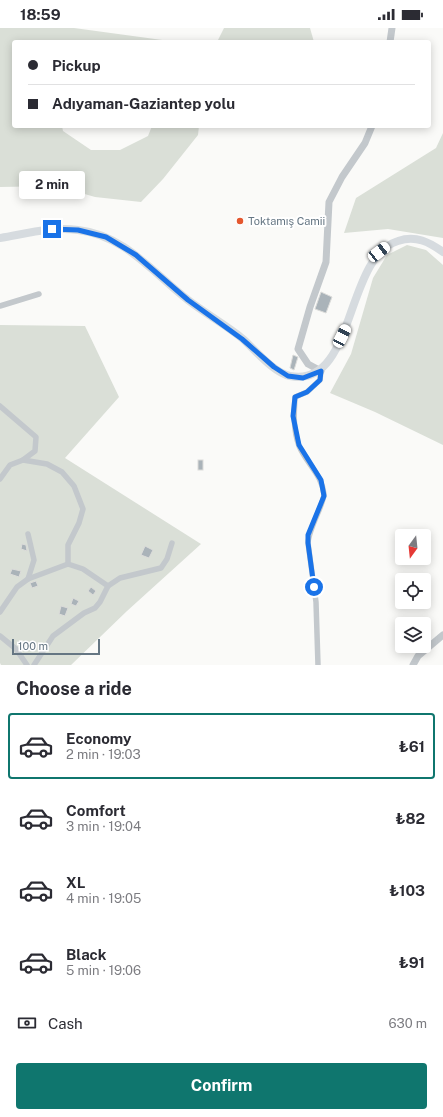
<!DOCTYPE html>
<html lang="en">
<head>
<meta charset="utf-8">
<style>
	:root { --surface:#fff; --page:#f2f2f3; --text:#2b2b33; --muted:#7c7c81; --line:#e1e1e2; --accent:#0f766e }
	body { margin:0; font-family:"Public Sans",sans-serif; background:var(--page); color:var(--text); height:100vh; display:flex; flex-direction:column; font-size:15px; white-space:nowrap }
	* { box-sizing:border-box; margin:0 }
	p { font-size:13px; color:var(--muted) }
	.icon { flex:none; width:22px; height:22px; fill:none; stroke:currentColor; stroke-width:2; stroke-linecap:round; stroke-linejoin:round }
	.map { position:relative; height:637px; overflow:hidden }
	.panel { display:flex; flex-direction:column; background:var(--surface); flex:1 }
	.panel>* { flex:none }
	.banner { position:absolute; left:12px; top:12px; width:419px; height:88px; border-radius:4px; box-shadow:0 2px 10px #0003; display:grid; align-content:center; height:88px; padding:0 16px; background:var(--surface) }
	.needle { width:26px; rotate:195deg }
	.controls { position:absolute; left:395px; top:501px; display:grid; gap:8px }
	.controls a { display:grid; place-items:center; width:36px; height:36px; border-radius:4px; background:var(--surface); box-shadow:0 2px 10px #0003; font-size:20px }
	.scale { position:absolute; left:12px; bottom:10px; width:88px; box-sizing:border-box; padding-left:4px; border:2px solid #657683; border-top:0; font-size:11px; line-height:14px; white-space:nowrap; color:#657683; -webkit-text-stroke:3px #fff; paint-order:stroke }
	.end { position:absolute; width:18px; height:18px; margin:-9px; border:5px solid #1a73e8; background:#fff; box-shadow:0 0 0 2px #fff }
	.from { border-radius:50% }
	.bubble { position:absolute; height:28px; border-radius:4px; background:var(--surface); box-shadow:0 2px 10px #0003; font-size:13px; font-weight:700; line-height:28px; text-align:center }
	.car { position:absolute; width:12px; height:24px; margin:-12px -6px; border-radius:5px; box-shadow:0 0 3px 1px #0007; background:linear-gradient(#fff 24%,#345 0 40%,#fff 0 76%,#345 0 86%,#fff 0) }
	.banner b { display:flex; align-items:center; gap:14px; height:38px; font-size:15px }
	.banner b+b { border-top:1px solid var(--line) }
	.banner i { width:10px; height:10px; background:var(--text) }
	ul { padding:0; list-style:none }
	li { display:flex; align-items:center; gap:12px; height:66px; margin:0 8px 6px; padding:0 8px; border:2px solid transparent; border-radius:4px }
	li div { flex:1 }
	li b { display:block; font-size:15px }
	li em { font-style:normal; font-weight:700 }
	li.active { border-color:var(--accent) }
	li>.icon { width:36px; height:36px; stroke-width:1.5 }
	h2 { padding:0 16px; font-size:18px; line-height:48px }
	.pay { display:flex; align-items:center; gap:10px; height:44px; padding:0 16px; font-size:15px }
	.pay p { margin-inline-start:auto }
	.button { display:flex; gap:8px; margin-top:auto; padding:8px 16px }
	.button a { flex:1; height:46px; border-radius:4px; background:var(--accent); color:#fff; font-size:16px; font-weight:700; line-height:46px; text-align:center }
	.status { display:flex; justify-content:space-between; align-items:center; height:28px; padding:0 20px; background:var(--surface); direction:ltr }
	.status svg { height:11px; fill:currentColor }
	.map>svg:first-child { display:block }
	.green { fill:#dadfd7 }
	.building { fill:#aab3b9; stroke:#dcdcda }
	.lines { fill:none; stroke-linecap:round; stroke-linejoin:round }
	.minor { stroke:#c3c8cc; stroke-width:5.5 }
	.tertiary { stroke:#c3c8cc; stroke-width:7 }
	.primary { stroke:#d6dbdf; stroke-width:8 }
	.route { stroke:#1a73e8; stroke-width:5 }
	.poi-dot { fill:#e4572e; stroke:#fff; stroke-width:1.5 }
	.labels { text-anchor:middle; stroke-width:4; stroke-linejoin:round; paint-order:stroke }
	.poi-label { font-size:11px; fill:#657683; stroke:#fff; text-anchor:start }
</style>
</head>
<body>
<div class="status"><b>18:59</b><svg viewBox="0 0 49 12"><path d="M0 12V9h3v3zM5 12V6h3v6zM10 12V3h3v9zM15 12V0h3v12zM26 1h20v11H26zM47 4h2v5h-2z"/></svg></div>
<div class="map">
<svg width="443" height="637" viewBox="0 0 443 637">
	<rect width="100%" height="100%" fill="#fafaf8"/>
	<g class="green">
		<path d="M0 0H74L177 14H14V98H62L63 103 91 122H120L148 108 152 98H199L198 107 163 151 141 174 95 169 57 158 0 159Z"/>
		<path d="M224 0H310L314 14H217Z"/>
		<path d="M443 105V210L388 201 344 205 356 170 436 120Z"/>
		<path d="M407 217 426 222 443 237V417L375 384 330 365 351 326 373 250 387 227Z"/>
		<path d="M0 297 85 298 119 369 65 430 201 516 127 583 71 637H1L0 635Z"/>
	</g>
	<g class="building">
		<path d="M321 264 332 269 326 285 315 281Z"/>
		<path d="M293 327 298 329 294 342 290 340Z"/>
		<rect x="198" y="432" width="5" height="10"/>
		<path d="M22 516 26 517 27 523 21 521Z"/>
		<path d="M145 518 153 522 149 530 141 527Z"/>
		<path d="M12 541 21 543 19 549 10 546Z"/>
		<path d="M36 553 38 558 32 560 30 555Z"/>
		<path d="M91 559 96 563 93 567 88 563Z"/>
		<path d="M73 570 79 573 76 578 71 576Z"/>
		<path d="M61 578 68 580 65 588 59 586Z"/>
	</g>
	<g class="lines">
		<g class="minor">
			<path d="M0 278 39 266"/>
			<path d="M0 378 36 409 35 423 23 432 10 437 0 451"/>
			<path d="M23 432 47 436 62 444 74 458 83 481 79 495 68 517V536"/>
			<path d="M28 551 34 532 28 506"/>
			<path d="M108 558 120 550 161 540 167 531 172 515"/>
			<path d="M0 584 17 559 28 551 68 536 83 541 108 558 100 574 95 580 84 585 53 608 34 637"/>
			<path d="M0 608 16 621 27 637"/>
			<path d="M318 637 316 574 308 515C309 500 324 476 324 466 322 447 306 435 299 418 293 402 294 385 295 369L307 364 320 352 321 343"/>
		</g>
		<g class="tertiary">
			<path d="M390 14 392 0"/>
			<path d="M321 343 308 336 298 321 310 279 326 234 329 174 342 149 365 115 372 98"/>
			<path d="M413 637 418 628 443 607"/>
		</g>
		<path class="primary" d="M0 210C25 206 52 198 78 202 125 207 154 246 188 272 206 286 226 297 243 311 255 322 274 345 290 348 356 361 344 229 398 213 416 207 429 214 443 224"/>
	</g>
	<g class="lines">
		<path class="route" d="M52 201 78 202 106 209 136 227 188 272 242 311 274 339 288 348 303 350 321 343 320 352 307 364 295 369 293 388 299 417 321 452 324 468 308 507V515L314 559"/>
	</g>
	<circle class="poi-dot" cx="240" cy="193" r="4"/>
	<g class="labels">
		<g class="poi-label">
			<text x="248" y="197">Toktamış Camii</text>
		</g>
	</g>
</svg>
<div class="controls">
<a><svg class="needle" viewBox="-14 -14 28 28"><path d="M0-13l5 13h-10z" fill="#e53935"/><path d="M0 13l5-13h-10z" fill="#7c7c81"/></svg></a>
<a><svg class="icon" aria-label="locate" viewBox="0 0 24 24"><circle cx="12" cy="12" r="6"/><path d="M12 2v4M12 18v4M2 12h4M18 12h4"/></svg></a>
<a><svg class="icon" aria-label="layers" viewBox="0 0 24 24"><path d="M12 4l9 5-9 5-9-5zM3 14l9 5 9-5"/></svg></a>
</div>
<div class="scale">100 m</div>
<i class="end from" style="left:314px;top:559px"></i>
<i class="end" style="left:52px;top:201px"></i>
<div class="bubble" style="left:19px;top:143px;width:66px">2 min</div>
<i class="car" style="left:379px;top:224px;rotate:52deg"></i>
<i class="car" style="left:342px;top:308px;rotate:27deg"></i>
<div class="banner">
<b><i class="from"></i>Pickup</b>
<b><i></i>Adıyaman-Gaziantep yolu</b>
</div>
</div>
<section class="panel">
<h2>Choose a ride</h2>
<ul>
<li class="active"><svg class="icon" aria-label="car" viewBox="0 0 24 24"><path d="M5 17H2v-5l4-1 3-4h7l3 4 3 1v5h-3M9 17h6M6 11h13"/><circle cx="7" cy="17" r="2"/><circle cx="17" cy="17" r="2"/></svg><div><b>Economy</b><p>2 min · 19:03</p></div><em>₺61</em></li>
<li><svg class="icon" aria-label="car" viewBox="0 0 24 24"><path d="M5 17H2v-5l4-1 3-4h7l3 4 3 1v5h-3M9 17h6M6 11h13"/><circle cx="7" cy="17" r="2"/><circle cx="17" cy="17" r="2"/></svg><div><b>Comfort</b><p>3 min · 19:04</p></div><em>₺82</em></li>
<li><svg class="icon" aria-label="car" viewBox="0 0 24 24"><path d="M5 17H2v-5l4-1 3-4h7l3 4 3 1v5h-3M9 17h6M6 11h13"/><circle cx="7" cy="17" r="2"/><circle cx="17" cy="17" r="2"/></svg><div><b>XL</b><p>4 min · 19:05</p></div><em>₺103</em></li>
<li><svg class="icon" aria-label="car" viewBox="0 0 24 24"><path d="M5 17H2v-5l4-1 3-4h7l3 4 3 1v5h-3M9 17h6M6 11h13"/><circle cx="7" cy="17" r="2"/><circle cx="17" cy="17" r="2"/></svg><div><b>Black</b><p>5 min · 19:06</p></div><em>₺91</em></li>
</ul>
<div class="pay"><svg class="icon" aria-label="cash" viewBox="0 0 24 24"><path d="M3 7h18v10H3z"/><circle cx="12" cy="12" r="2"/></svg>Cash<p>630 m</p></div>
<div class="button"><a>Confirm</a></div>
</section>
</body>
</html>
